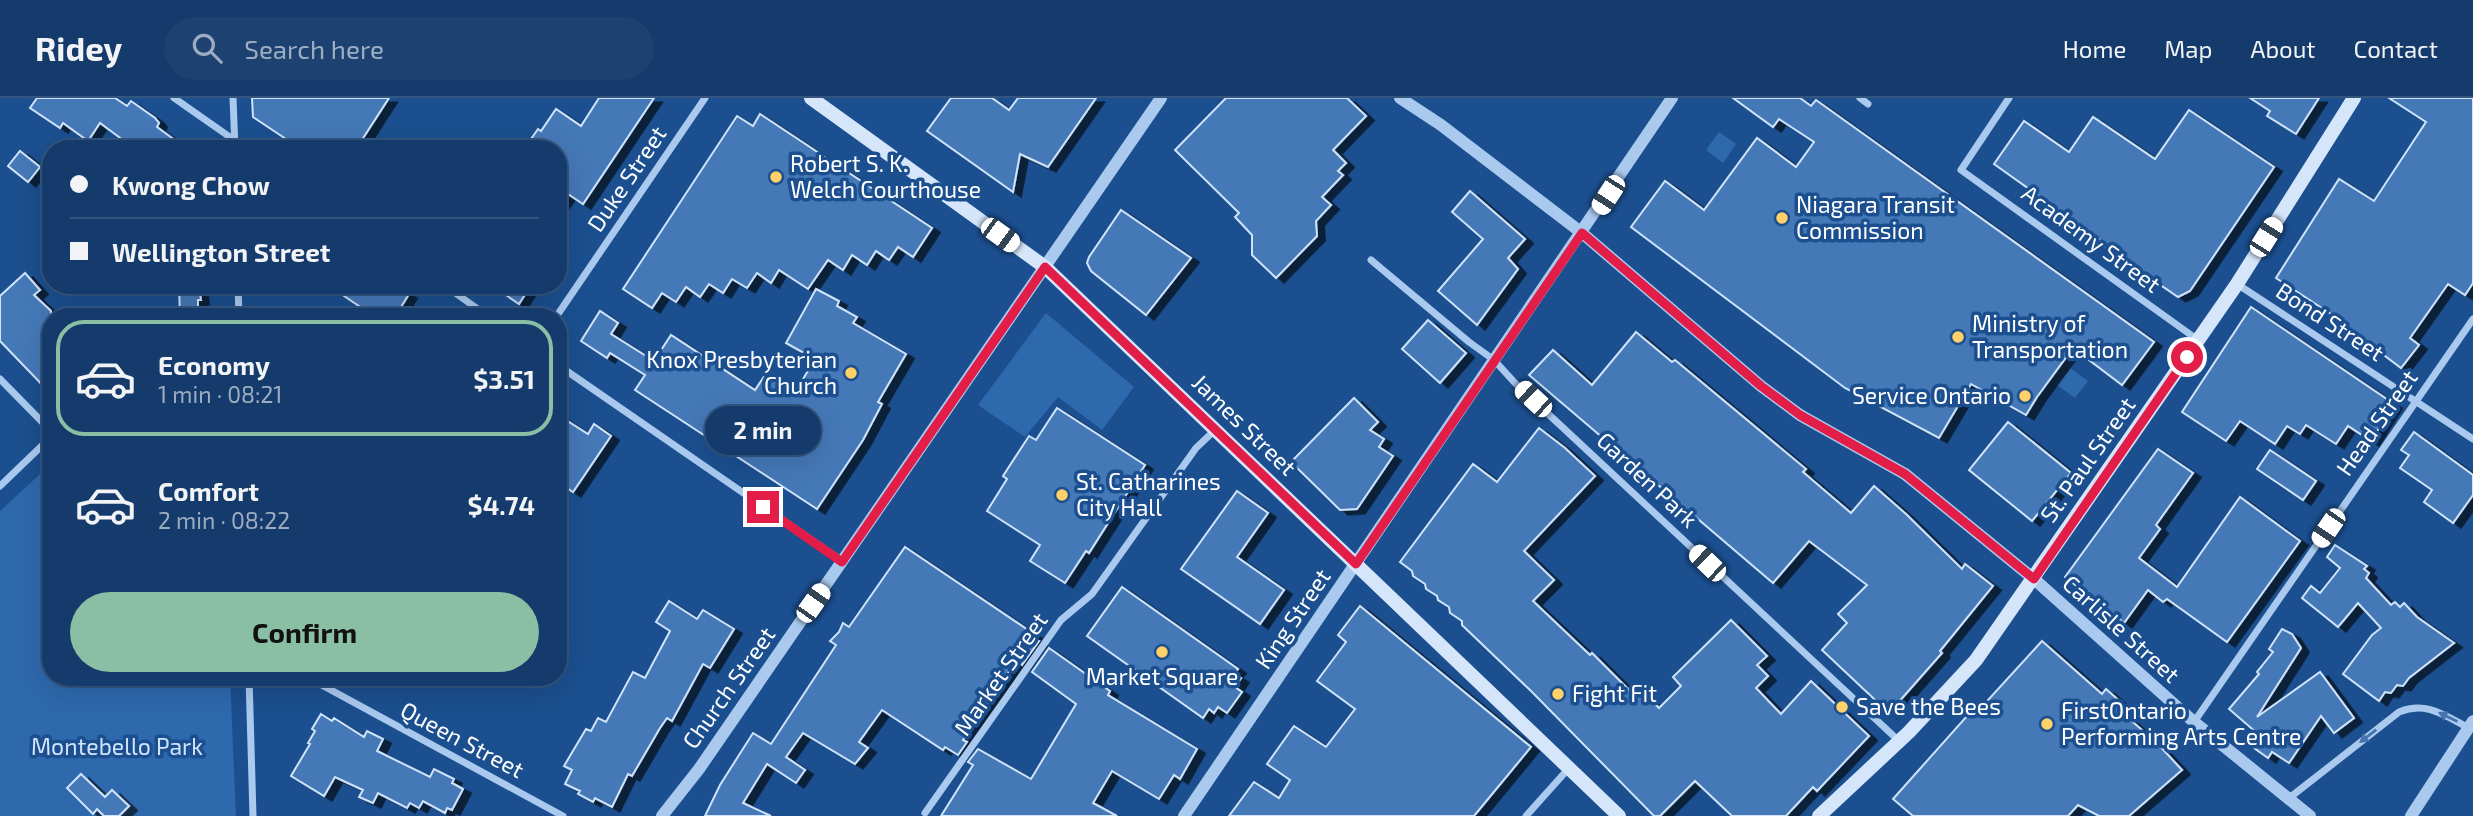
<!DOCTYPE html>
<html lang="en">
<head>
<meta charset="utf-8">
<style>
	:root { --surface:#143b6b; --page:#1d4271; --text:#f1f3f6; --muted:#9dadc1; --line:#33557e; --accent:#8abfa5 }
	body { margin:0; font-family:"Exo 2",sans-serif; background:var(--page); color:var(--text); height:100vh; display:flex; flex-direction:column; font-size:26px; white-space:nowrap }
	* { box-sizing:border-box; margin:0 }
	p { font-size:23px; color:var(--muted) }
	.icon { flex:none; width:38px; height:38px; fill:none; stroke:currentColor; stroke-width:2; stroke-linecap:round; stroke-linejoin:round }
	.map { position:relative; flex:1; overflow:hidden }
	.panel { position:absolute; left:42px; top:210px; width:525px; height:378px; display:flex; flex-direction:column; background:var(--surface); border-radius:28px; box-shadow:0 7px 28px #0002,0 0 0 2px var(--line) }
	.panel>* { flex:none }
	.banner { position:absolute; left:42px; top:42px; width:525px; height:154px; border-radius:28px; box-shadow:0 7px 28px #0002,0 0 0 2px var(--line); display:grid; align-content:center; height:154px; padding:0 28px; background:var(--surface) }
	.end { position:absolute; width:32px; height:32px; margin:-16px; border:9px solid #e11d48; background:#fff; box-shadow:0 0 0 4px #fff }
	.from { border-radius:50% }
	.bubble { position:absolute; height:49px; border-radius:24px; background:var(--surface); box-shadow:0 7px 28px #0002,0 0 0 2px var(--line); font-size:23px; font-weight:700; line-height:49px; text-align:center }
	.car { position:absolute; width:21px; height:42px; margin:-21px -10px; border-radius:9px; box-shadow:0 0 5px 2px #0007; background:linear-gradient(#fff 24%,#345 0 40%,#fff 0 76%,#345 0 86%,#fff 0) }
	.banner b { display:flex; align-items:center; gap:24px; height:66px; font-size:26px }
	.banner b+b { border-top:2px solid var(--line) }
	.banner i { width:18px; height:18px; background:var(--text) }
	ul { padding:12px 0 0; list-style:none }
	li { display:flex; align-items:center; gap:21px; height:116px; margin:0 14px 10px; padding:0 14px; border:4px solid transparent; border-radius:28px }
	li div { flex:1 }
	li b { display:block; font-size:26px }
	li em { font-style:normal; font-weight:700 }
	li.current { border-color:var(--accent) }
	li>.icon { width:63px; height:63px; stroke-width:1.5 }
	.button { display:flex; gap:14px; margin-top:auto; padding:14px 28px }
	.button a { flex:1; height:80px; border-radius:42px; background:var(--accent); color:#111; font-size:28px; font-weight:700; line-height:80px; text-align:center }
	header { display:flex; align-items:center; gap:42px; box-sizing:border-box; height:98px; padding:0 35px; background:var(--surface); border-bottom:2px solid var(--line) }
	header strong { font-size:33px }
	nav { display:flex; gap:38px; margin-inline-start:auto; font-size:24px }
	.search { width:490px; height:63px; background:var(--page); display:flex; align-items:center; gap:18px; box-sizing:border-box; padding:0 24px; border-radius:38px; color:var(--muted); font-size:26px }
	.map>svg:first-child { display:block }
	.green { fill:#2e69ad }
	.building { fill:#4478b7; stroke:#cfe3fa; stroke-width:2; filter:url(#shadow) }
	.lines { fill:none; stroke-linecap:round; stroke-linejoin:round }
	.minor { stroke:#a9c9ee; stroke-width:7 }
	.tertiary { stroke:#a9c9ee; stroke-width:12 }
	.secondary { stroke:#d6e6fa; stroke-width:14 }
	.oneway { fill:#4674ac }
	.route { stroke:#e11d48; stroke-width:9 }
	.poi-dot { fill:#ffd166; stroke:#1b4f8f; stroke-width:2.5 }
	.labels { text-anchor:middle; stroke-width:7; stroke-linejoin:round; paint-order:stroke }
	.poi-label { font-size:23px; fill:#fff; stroke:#1b4f8f; text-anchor:start }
	.street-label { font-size:23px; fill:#fff; stroke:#1b4f8f }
	.park-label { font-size:23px; fill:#cfe3fa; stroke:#1b4f8f }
</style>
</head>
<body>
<header>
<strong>Ridey</strong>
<div class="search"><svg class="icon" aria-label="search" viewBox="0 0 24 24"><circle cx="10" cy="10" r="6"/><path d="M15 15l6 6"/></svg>Search here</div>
<nav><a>Home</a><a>Map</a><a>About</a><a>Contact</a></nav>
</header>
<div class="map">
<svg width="2473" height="718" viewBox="0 0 2473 718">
	<defs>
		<filter id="shadow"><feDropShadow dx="8" dy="4.5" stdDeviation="0" flood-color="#0009"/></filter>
	</defs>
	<rect width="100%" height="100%" fill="#1b4f8f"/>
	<g class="green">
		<path d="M1719 34 1736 46 1723 65 1706 52Z"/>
		<path d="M1046 215 1134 289 1102 332 1058 299 1025 339 978 307Z"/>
		<path d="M2070 270 2088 283 2075 300 2057 287Z"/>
		<path d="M51 366V579H230L236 718H0V413Z"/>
	</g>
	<g class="building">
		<path d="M37 0H115L127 8 131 3 155 20 159 25 157 29 187 51H135L100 25 88 43 63 25 60 30 30 10Z"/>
		<path d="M252 0H389L356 51H301L253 19Z"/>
		<path d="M599 0H654L583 106 568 96 558 110V51H524L538 31 541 33 556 11 581 28Z"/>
		<path d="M951 0H992L1009 12 1018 0H1096L1048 69 1020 56 1013 94 927 33Z"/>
		<path d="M1226 0H1347L1366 18 1333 52 1346 65 1338 73 1343 77 1322 99 1331 107 1316 123 1317 138 1276 180 1252 157V137L1235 119 1239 115 1175 52Z"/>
		<path d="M1733 0H1800L1811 8 1816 2 2154 244 2122 287 2073 250 2037 299 2026 317 1971 286 1939 340 1845 290 1631 129 1665 83 1704 112 1757 40 1796 69 1814 44 1779 21 1773 29Z"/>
		<path d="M2250 0H2319L2296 36 2267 18 2270 13Z"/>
		<path d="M2389 0H2473V185L2465 197 2448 186 2410 240 2419 247 2401 270 2344 227 2346 226 2276 180 2339 81 2374 103 2426 24Z"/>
		<path d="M2189 12 2274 69 2190 193 2178 199 2098 144 2099 141 1994 66 2024 23 2069 54 2093 19 2155 61Z"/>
		<path d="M760 16 932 130 913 159 898 149 889 162 876 153 867 167 852 157 843 172 828 162 808 191 779 172 771 185 757 175 747 190 732 181 723 195 709 186 700 199 686 189 676 204 662 195 652 210 623 191 737 18 753 28Z"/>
		<path d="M20 53 40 69 28 84 8 68Z"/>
		<path d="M1470 93 1525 141 1508 160 1518 171 1477 227 1438 193 1483 141 1452 114Z"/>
		<path d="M1121 112 1191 160 1146 217 1091 173 1087 165 1089 159Z"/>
		<path d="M25 175 40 192 34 197 51 213V296L0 243V198Z"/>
		<path d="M179 187H199L201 202H198V219H180Z"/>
		<path d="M328 187H394L409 196 395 219H375Z"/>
		<path d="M491 187H531L519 206Z"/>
		<path d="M816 191 839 203 837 208 857 219 853 225 906 256 878 304 882 306 863 342 817 411 635 292 645 277 610 255 607 260 581 243 600 213 618 225 611 236 654 263 671 237 755 292 765 277 794 296 815 261 786 245Z"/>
		<path d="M2251 209 2394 306 2371 343 2348 328 2336 346 2306 327 2300 336 2287 328 2275 346 2240 323 2226 343 2182 314Z"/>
		<path d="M1428 222 1466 255 1440 285 1402 251Z"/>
		<path d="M1636 234 1672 264 1675 262 1806 371 1803 374 1851 415 1874 388 1906 416 1962 471 1965 466 1993 488 1940 553 1942 555 1889 615 1822 552 1847 525 1838 516 1867 487 1809 443 1773 485 1529 277 1553 252 1592 287Z"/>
		<path d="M1354 300 1378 324 1370 332 1384 341 1379 349 1393 358 1357 411 1340 412 1291 364Z"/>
		<path d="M1057 310 1145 367 1089 455 1086 453 1065 485 1030 463 1040 447 987 413 1007 381 1003 378 1029 338 1036 342Z"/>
		<path d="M558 317 588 336 594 326 611 338 573 394 558 384Z"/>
		<path d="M2008 324 2071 375 2032 423 1969 372Z"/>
		<path d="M1539 330 1565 350 1595 378 1524 453 1554 482 1533 503 1590 557 1592 555 1632 595 1638 589 1659 610 1681 588 1673 579 1731 522 1767 558 1757 567 1768 578 1756 590 1781 616 1811 583 1869 638 1817 693 1813 689 1786 718H1732L1695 683 1660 718H1654L1532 594 1462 527V523L1450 515 1449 509 1438 502 1437 498 1426 491 1425 486 1413 478 1412 473 1400 464 1473 366 1497 384Z"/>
		<path d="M2414 334 2473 377V397L2453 425 2424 404 2432 392 2400 370 2409 357 2401 352Z"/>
		<path d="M2158 351 2193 375 2156 427 2160 431 2139 460 2177 489 2240 399 2300 443 2227 544 2167 501 2163 504 2148 492 2124 525 2065 479Z"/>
		<path d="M2270 352 2316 383 2303 402 2257 371Z"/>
		<path d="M1237 393 1268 415 1237 459 1284 492 1260 526 1181 471Z"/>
		<path d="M2335 447 2367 468 2364 471 2369 475 2366 480 2391 507 2395 504 2400 509 2404 505 2417 519 2454 545 2409 580 2403 588 2397 587 2391 595 2385 594 2379 603 2343 576 2372 537 2381 530 2358 505 2338 529 2302 500 2311 488 2320 495 2340 470 2327 459Z"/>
		<path d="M905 449 1034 536 1032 539 1039 543 1022 567 1016 563 963 642 967 644 958 657 945 649 943 652 882 612 859 644 868 650 855 666 803 635 786 659 805 672 796 685 767 666 743 705 771 718H705L720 687 753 635 771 646 836 547 830 543 839 534 843 525 849 529Z"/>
		<path d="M1122 489 1238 571 1234 576 1241 580 1235 589 1242 594 1227 615 1218 609 1214 615 1209 611 1203 620 1087 538Z"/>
		<path d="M669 503 697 521 703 512 734 531 710 570 703 566 672 623 667 620 660 630 632 678 628 676 612 709 595 700 593 704 578 696 580 693 565 686 572 672 564 668 586 631 591 633 598 620 606 624 633 574 645 580 670 533 656 524Z"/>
		<path d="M1360 508 1531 649 1474 718H1229L1254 684 1279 700 1290 682 1267 666 1294 628 1326 649 1355 611 1317 583 1346 544 1338 537Z"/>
		<path d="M2282 531 2292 536 2301 550 2257 619 2320 574 2354 620 2334 635 2321 618 2289 665 2272 654 2268 660 2254 650 2260 641 2257 638 2258 636 2229 611 2259 576 2257 574 2273 554 2269 551Z"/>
		<path d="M2042 543 2102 596 2106 591 2124 607 2119 612 2157 645 2182 672 2129 718H2099L2078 707 2068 718H1913L1893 701 1975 609 1979 612Z"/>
		<path d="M1049 550 1110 593 1108 597 1197 651 1180 681 1174 677 1159 701 1112 673 1093 705 1117 718H941L973 667 968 664 978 651 1031 681 1076 606 1032 574Z"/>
		<path d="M321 616 332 623 334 620 364 639 367 633 383 641 377 653 430 679 434 671 454 681 452 685 463 691 452 712 447 710 445 715 423 703 419 710 410 705 407 710 378 695 373 705 359 699 363 692 335 679 324 698 291 678 310 646 308 645 315 633 312 631Z"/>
		<path d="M81 676 105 699 112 692 129 708 119 718H104L97 711 93 716 67 690Z"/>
	</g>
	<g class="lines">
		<g class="minor">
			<path d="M174 0 247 51"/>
			<path d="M233 0 235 51"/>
			<path d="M1860 0 1868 6"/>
			<path d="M2009 0 1961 72 2198 242"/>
			<path d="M1371 162 1469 244 1494 262 1515 285 1899 643"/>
			<path d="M2237 186 2473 341"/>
			<path d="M238 187 239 219"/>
			<path d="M444 187 489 219"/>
			<path d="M556 219 705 0"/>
			<path d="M558 267 842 463"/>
			<path d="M0 281 51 333"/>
			<path d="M0 388 51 339"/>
			<path d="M249 579 253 718"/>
			<path d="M307 579 563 718"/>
			<path d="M2194 624 2473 221"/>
			<path d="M2288 701 2399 614C2426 603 2444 617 2469 630"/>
			<path d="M925 715 1061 522 1092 496 1196 350 1215 332"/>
			<path d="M1526 718 1569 670"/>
		</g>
		<g class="tertiary">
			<path d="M1400 0 1441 27 1582 135 1761 288 1800 317 1905 376 2034 481 2194 624 2310 718"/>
			<path d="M662 718 699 671 1161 0"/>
			<path d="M1184 718 1672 0"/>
			<path d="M2411 718 2473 623"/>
		</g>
		<g class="secondary">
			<path d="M811 0 1045 169 1619 718"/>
			<path d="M1819 718 1909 634 1976 562 2237 186 2354 0"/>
		</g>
	</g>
	<defs><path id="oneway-solid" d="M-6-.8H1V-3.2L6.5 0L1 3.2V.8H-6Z" transform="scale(1.75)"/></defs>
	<g class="oneway">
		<use href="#oneway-solid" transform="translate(2448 619) rotate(-154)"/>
		<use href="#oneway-solid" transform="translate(2368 638) rotate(142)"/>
	</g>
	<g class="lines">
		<path class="route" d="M763 409 842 464 1045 169 1356 466 1582 135 1761 288 1800 317 1905 376 2034 481 2187 259"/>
	</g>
	<g class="poi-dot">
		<circle cx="776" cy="79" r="7"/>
		<circle cx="1782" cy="120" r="7"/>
		<circle cx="1958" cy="239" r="7"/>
		<circle cx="851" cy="275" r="7"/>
		<circle cx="2025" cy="298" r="7"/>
		<circle cx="1062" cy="397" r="7"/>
		<circle cx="1162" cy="554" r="7"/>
		<circle cx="1558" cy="596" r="7"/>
		<circle cx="1842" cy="609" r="7"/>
		<circle cx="2047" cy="626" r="7"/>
	</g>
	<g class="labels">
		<g class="poi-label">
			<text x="790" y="74">Robert S. K.<tspan x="790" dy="26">Welch Courthouse</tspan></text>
			<text x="1796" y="115">Niagara Transit<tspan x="1796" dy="26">Commission</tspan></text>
			<text x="1972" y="234">Ministry of<tspan x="1972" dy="26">Transportation</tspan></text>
			<text x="837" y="270" text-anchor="end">Knox Presbyterian<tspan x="837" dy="26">Church</tspan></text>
			<text x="2011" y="306" text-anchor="end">Service Ontario</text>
			<text x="1076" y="392">St. Catharines<tspan x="1076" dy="26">City Hall</tspan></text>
			<text x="1162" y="587" text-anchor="middle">Market Square</text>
			<text x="1572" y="604">Fight Fit</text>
			<text x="1856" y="617">Save the Bees</text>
			<text x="2061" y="621">FirstOntario<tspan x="2061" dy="26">Performing Arts Centre</tspan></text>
		</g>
		<g class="street-label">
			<text transform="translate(627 81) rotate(-56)" y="8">Duke Street</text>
			<text transform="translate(2091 141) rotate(36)" y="8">Academy Street</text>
			<text transform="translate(2330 224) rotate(33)" y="8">Bond Street</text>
			<text transform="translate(2377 325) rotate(-55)" y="8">Head Street</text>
			<text transform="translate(1244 327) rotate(44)" y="8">James Street</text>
			<text transform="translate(2088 362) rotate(-55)" y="8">St. Paul Street</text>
			<text transform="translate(1647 382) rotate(43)" y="8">Garden Park</text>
			<text transform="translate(1293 521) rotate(-56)" y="8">King Street</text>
			<text transform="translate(2121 531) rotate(42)" y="8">Carlisle Street</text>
			<text transform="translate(1001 576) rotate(-55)" y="8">Market Street</text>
			<text transform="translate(729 590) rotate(-55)" y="8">Church Street</text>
			<text transform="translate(462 642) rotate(28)" y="8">Queen Street</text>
		</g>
		<g class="park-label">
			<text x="117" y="657">Montebello Park</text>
		</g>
	</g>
</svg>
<i class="end from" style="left:2187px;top:259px"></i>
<i class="end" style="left:763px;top:409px"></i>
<div class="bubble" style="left:705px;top:308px;width:116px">2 min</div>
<i class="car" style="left:1608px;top:97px;rotate:213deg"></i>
<i class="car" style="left:1000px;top:137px;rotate:126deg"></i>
<i class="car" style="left:2266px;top:139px;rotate:32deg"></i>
<i class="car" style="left:1533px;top:301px;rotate:313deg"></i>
<i class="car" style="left:2328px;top:430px;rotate:214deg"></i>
<i class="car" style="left:1707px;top:465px;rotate:314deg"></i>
<i class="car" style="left:813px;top:505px;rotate:35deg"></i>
<div class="banner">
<b><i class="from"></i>Kwong Chow</b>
<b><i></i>Wellington Street</b>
</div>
<section class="panel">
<ul>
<li class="current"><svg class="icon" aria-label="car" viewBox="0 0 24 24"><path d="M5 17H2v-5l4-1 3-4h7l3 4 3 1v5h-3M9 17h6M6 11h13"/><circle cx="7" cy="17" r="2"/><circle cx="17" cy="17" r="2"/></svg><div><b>Economy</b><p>1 min · 08:21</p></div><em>$3.51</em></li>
<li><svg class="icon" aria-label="car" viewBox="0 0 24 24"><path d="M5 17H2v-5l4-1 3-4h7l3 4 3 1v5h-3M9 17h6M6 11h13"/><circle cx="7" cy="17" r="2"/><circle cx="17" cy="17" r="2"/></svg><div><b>Comfort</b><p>2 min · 08:22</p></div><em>$4.74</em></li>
</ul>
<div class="button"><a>Confirm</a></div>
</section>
</div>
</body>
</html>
